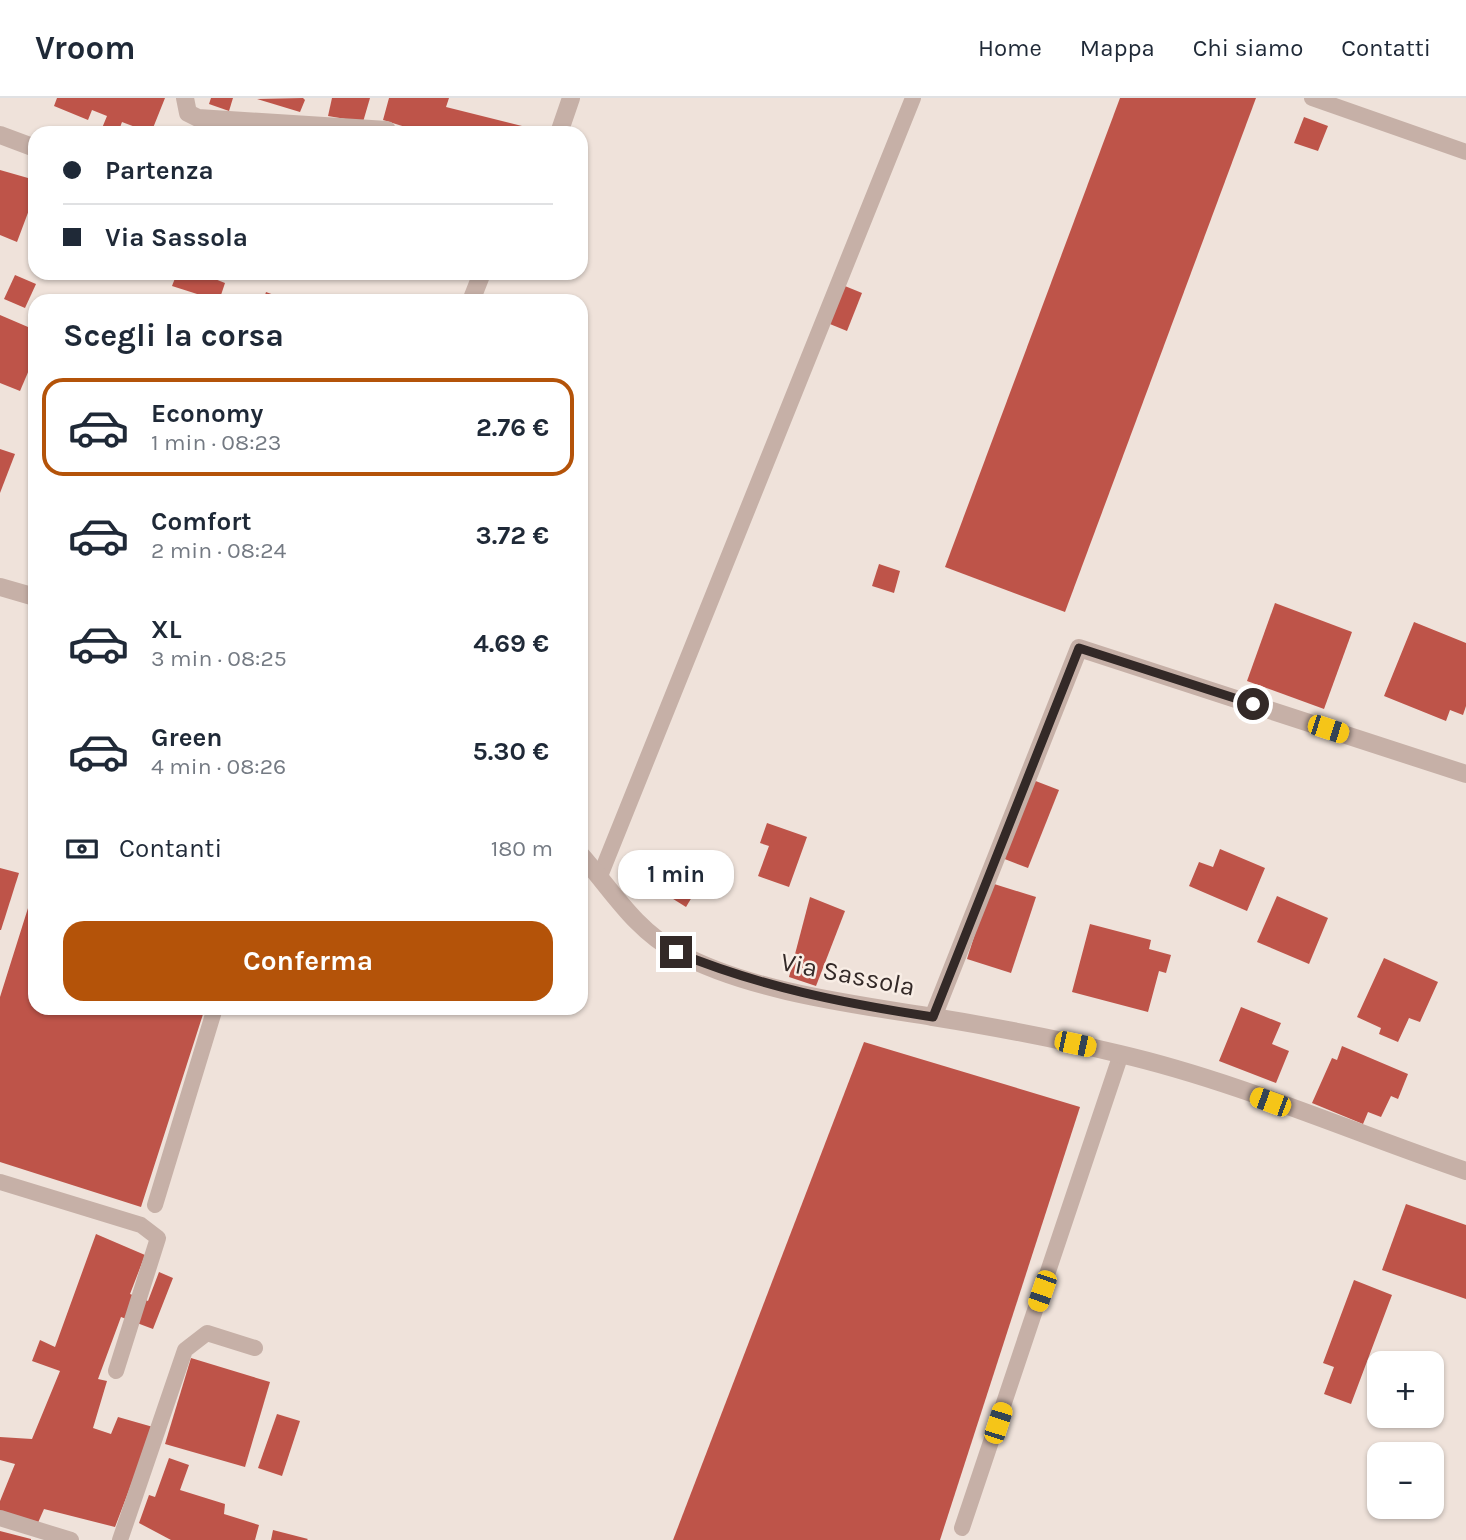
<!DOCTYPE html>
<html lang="it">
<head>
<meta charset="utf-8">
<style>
	:root { --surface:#fff; --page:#f2f2f3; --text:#1f2937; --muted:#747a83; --line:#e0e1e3; --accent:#b45309 }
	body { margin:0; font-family:Karla,sans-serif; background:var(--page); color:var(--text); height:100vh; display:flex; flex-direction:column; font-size:26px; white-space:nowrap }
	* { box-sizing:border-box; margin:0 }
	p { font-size:23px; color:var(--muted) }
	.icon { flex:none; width:38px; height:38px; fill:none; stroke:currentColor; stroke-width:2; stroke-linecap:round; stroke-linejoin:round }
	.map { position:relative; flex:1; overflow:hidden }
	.sheet { position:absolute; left:28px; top:196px; width:560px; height:721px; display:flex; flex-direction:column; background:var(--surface); border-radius:21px; box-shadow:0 2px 5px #0004 }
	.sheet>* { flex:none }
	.hud { position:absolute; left:28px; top:28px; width:560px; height:154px; border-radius:21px; box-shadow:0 2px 5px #0004; display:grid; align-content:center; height:154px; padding:0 35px; background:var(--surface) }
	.fabs { position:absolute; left:1367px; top:1253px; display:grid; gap:14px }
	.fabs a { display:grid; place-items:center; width:77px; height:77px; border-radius:14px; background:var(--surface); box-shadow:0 2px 5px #0004; font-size:35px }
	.end { position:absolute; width:32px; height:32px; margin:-16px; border:9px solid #332927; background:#fff; box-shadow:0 0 0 4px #fff }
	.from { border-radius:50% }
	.bubble { position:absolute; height:49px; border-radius:21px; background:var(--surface); box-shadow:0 2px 5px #0004; font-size:23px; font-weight:700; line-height:49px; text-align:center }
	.car { position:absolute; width:21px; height:42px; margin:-21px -10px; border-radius:9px; box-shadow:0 0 5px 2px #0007; background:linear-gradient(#f5c518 24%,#345 0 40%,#f5c518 0 76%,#345 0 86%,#f5c518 0) }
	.hud b { display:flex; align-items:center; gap:24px; height:66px; font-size:26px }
	.hud b+b { border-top:2px solid var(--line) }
	.hud i { width:18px; height:18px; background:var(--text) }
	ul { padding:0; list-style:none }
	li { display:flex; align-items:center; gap:21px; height:98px; margin:0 14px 10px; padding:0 21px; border:4px solid transparent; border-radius:21px }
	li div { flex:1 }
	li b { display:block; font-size:26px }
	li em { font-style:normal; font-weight:700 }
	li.active { border-color:var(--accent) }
	li>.icon { width:63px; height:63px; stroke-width:1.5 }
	h2 { padding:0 35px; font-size:32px; line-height:84px }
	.pay { display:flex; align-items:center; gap:18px; height:77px; padding:0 35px; font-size:26px }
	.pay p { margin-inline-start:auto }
	.cta { display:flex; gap:14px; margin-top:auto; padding:14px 35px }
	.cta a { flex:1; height:80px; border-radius:21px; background:var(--accent); color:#fff; font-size:28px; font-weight:700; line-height:80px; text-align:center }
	header { display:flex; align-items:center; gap:42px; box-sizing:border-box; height:98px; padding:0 35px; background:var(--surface); border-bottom:2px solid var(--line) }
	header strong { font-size:33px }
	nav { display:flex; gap:38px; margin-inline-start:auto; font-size:24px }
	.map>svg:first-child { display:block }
	.building { fill:#be5449 }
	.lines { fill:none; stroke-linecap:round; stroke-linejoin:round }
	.service { stroke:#c6b0a7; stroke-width:16 }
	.minor { stroke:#c6b0a7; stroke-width:18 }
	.route { stroke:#332927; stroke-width:9 }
	.labels { text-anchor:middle; stroke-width:5; stroke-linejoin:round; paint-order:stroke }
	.street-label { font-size:26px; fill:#332927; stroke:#f8ede5 }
</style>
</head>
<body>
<header>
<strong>Vroom</strong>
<nav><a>Home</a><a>Mappa</a><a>Chi siamo</a><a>Contatti</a></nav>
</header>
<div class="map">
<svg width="1466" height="1442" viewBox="0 0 1466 1442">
	<rect width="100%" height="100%" fill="#efe2da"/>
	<g class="building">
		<path d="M57 0H165L151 35 122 24 118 35H100L107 18 92 12 88 22 54 8Z"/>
		<path d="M211 0H233L229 13 209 6Z"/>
		<path d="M303 0 305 2 300 14 257 1Z"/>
		<path d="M332 0H370L363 24 328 18Z"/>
		<path d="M389 0H449L446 9 550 35H415V32L383 22Z"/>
		<path d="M1120 0H1256L1065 514 945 469Z"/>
		<path d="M1304 19 1328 28 1318 53 1294 45Z"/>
		<path d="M0 72 35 82V96L17 144 0 137Z"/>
		<path d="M177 175H200L225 185 219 203 172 188Z"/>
		<path d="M15 177 36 186 25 210 4 201Z"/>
		<path d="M840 186 862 195 847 233 825 224Z"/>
		<path d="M266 194 290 203H263Z"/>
		<path d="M0 217 35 232V258L20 293 0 285Z"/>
		<path d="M0 351 15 356 0 395Z"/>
		<path d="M879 466 900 473 894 495 872 488Z"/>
		<path d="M1275 505 1352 534 1324 611 1247 583Z"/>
		<path d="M1414 524 1466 545V608L1463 617 1450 612 1446 623 1384 598Z"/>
		<path d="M1033 682 1059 692 1028 770 1002 760Z"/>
		<path d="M767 725 807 739 789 789 758 778 769 748 760 745Z"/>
		<path d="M1220 751 1265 770 1247 813 1189 788 1199 764 1213 769Z"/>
		<path d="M0 770 19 775 1 832H0Z"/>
		<path d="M685 774 701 784 686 809 670 799Z"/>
		<path d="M991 785 1036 799 1011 875 967 861Z"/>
		<path d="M34 791 35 910H205L141 1109 0 1064V899Z"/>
		<path d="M1277 798 1328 820 1309 866 1257 844Z"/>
		<path d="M810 799 845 813 816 888 789 879Z"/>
		<path d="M1090 826 1151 842 1149 851 1171 857 1166 875 1159 873 1148 914 1072 894Z"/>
		<path d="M1384 860 1438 884 1420 924 1409 920 1398 944 1379 936 1381 930 1357 919Z"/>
		<path d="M1241 909 1281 925 1272 946 1289 953 1276 985 1219 963Z"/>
		<path d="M864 944 1080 1009 940 1442H673Z"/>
		<path d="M1342 948 1408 976 1398 1001 1391 998 1381 1019 1368 1014 1363 1026 1312 1005 1332 960 1337 962Z"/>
		<path d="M1406 1106 1466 1127V1201L1382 1172Z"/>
		<path d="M96 1136 145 1157 130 1196 148 1203 159 1174 173 1180 153 1231 121 1219 98 1281 107 1283 93 1330 111 1336 118 1319 153 1329 115 1429 44 1411 37 1427 0 1415V1403L15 1366 0 1362V1339L32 1341 60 1273 32 1263 40 1242 55 1249Z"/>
		<path d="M1354 1182 1392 1197 1351 1306 1324 1296 1334 1269 1323 1265Z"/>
		<path d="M191 1260 270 1284 245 1369 165 1346Z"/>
		<path d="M277 1316 300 1323 282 1378 258 1370Z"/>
		<path d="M169 1360 189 1367 180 1392 225 1406 224 1416 259 1427 255 1442H171L139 1425 149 1397 155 1399Z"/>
		<path d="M273 1432 308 1441 307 1442H271Z"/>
		<path d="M0 1433 31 1441V1442H0Z"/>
	</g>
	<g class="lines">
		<g class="service">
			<path d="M1312 0 1466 54"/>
			<path d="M600 778 913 0"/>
			<path d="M0 1084 141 1127 158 1140 116 1273"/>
			<path d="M155 1107 215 910"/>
			<path d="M0 1420 71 1442"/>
			<path d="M962 1430 1121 956"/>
			<path d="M120 1442 185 1252 207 1235 255 1250"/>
		</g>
		<g class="minor">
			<path d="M185 0 188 15 198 20 387 32"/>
			<path d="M559 35 571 0"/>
			<path d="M0 37 35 50"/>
			<path d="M471 203 482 175"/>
			<path d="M0 489 35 499"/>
			<path d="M581 757C611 791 635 832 677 854 748 893 852 906 933 919 995 929 1058 941 1120 956 1236 983 1352 1034 1466 1073"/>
			<path d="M933 919 1079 550 1466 676"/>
		</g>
	</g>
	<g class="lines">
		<path class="route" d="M676 854C761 889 842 905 933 919L1079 550 1253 606"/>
	</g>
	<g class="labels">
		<g class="street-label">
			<text transform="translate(848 876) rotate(11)" y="9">Via Sassola</text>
		</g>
	</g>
</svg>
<div class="fabs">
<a>+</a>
<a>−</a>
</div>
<i class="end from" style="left:1253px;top:606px"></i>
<i class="end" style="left:676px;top:854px"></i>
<div class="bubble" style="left:618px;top:752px;width:116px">1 min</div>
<i class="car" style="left:1328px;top:631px;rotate:108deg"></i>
<i class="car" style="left:1075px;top:946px;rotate:102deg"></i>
<i class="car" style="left:1270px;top:1004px;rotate:290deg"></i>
<i class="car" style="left:1042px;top:1193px;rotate:199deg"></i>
<i class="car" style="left:998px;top:1325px;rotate:18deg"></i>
<div class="hud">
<b><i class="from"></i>Partenza</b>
<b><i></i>Via Sassola</b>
</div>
<section class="sheet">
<h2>Scegli la corsa</h2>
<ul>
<li class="active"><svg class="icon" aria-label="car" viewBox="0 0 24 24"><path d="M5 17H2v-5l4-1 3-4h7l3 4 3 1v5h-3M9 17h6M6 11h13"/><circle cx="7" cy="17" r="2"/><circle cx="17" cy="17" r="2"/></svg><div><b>Economy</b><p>1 min · 08:23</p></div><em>2.76 €</em></li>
<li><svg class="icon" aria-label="car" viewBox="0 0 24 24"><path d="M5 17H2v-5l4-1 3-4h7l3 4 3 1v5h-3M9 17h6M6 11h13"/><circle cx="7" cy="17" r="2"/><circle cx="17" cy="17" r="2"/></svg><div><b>Comfort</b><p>2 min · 08:24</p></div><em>3.72 €</em></li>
<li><svg class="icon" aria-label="car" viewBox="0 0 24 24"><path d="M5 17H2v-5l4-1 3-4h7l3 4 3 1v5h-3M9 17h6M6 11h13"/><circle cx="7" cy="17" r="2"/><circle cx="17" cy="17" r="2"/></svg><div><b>XL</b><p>3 min · 08:25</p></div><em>4.69 €</em></li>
<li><svg class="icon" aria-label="car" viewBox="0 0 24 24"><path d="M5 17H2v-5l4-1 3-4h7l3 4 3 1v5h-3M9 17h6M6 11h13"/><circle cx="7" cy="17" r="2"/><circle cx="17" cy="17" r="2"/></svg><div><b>Green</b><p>4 min · 08:26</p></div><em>5.30 €</em></li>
</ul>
<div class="pay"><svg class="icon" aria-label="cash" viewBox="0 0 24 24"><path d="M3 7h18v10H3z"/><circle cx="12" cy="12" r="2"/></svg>Contanti<p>180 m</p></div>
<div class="cta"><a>Conferma</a></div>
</section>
</div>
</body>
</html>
